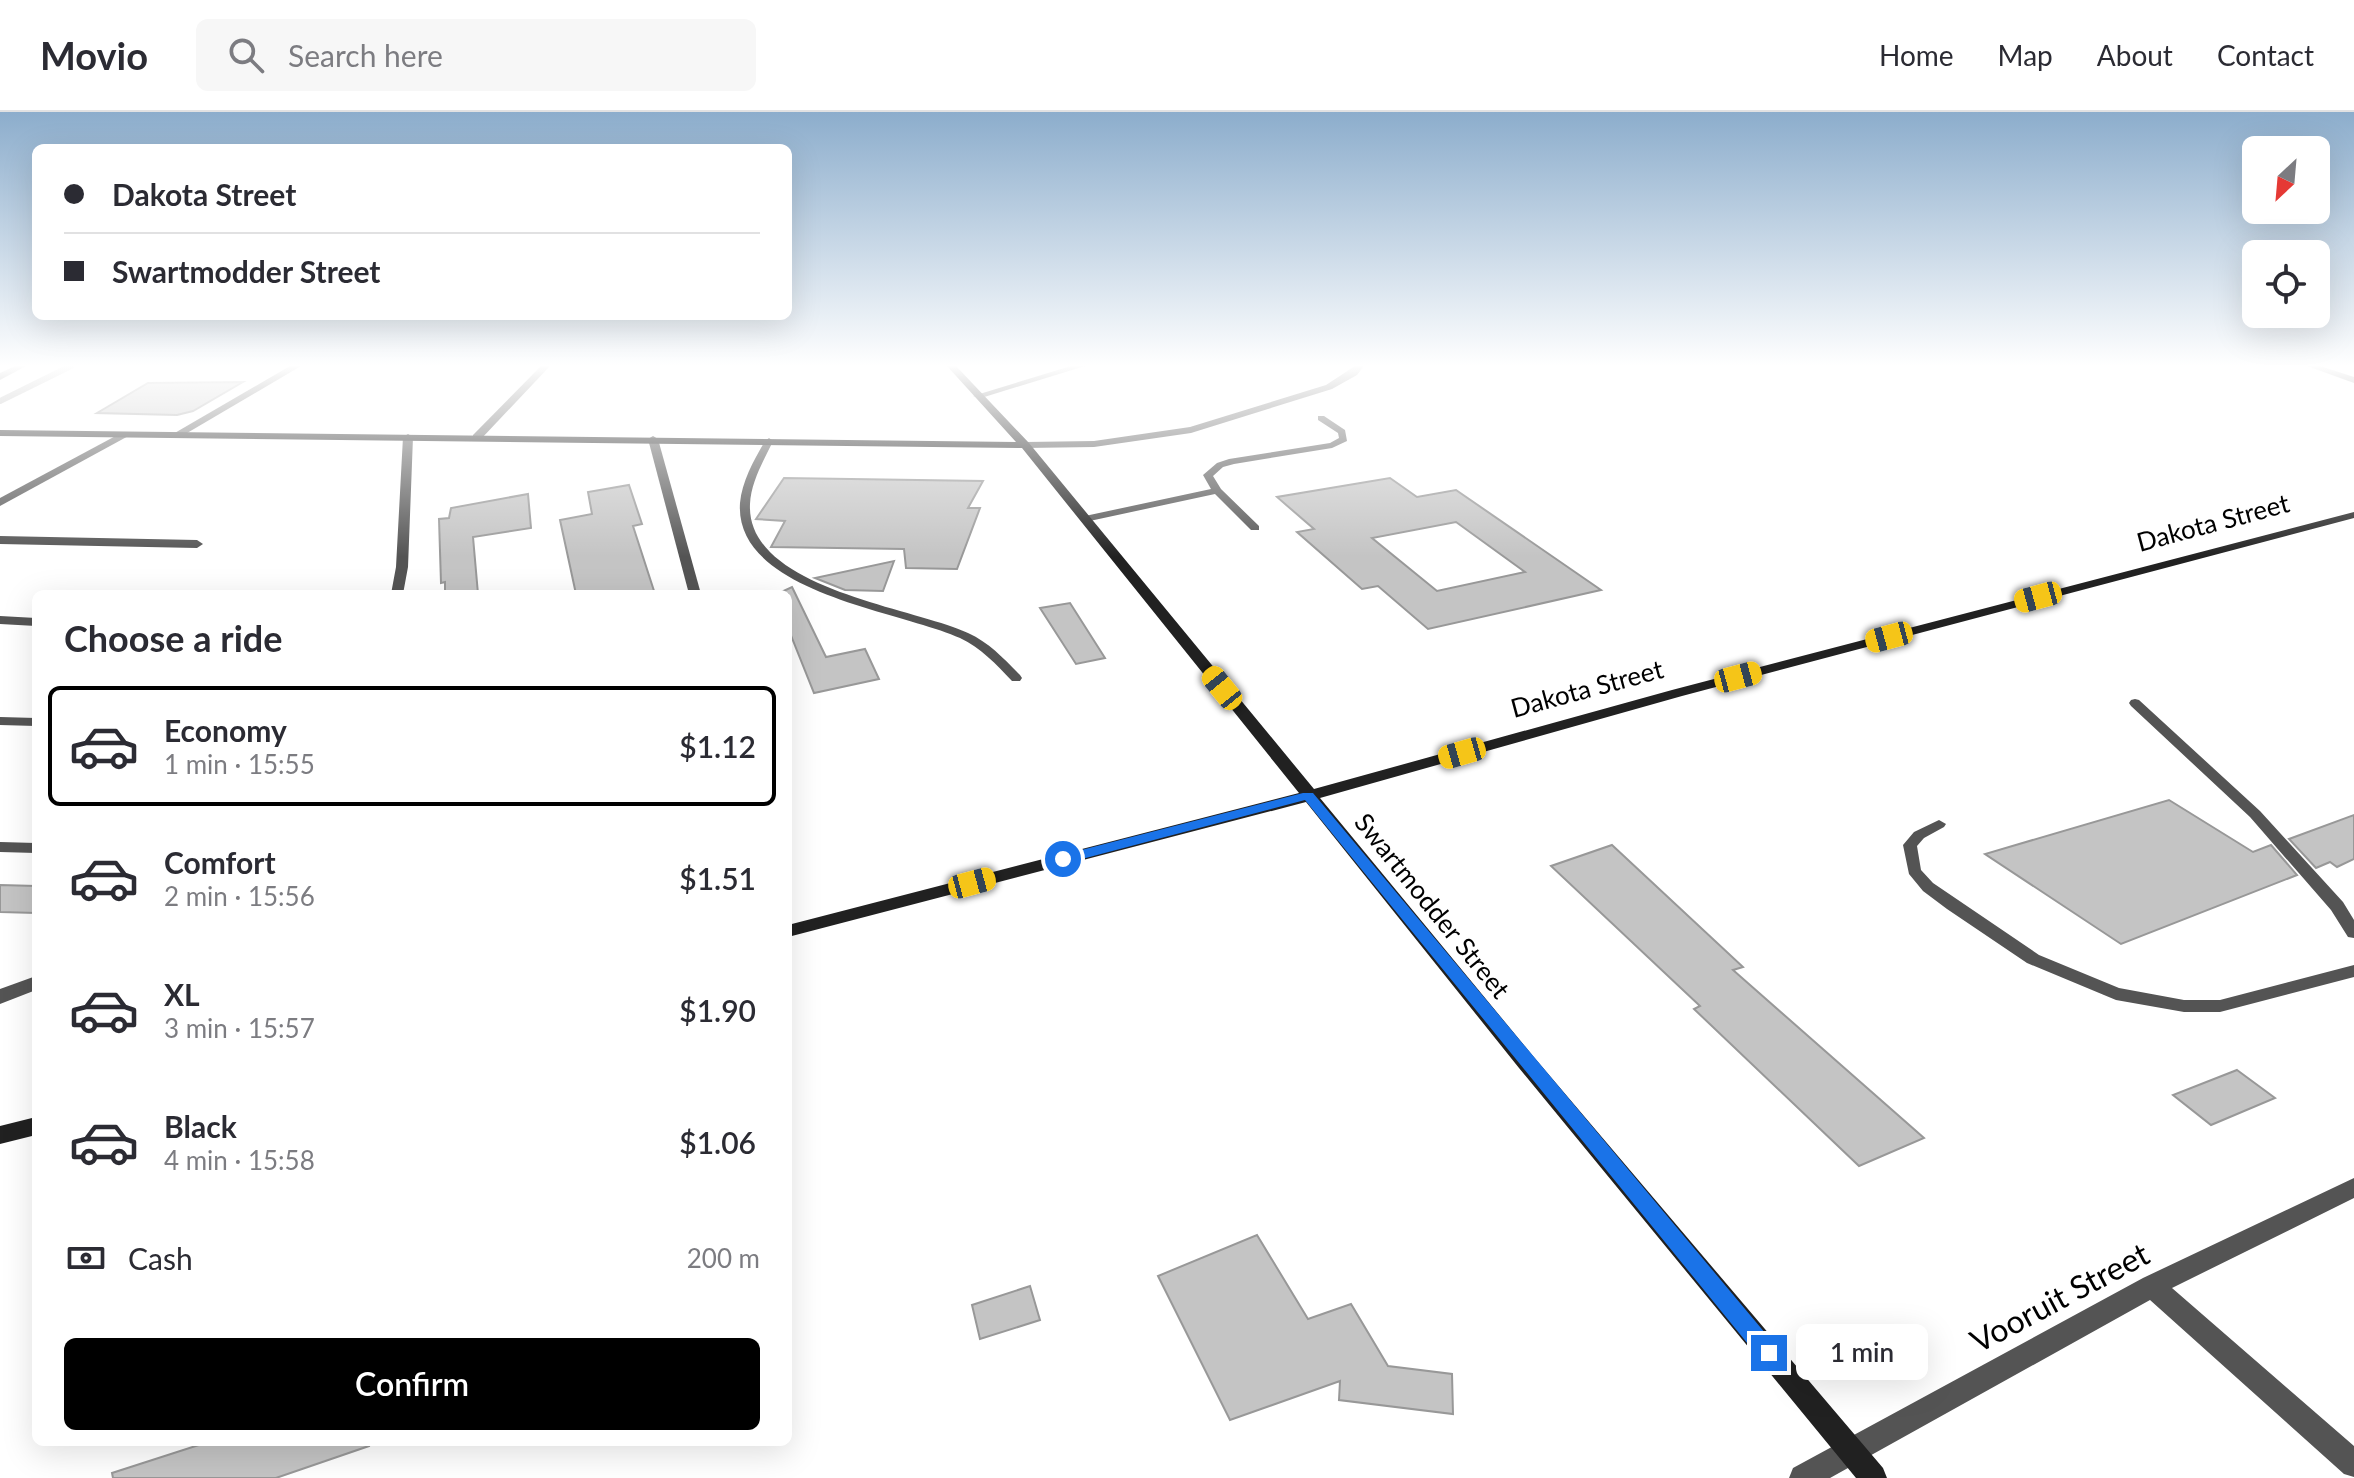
<!DOCTYPE html>
<html lang="en">
<head>
<meta charset="utf-8">
<style>
	:root { --surface:#fff; --page:#f7f7f7; --text:#2b2b33; --muted:#7c7c81; --line:#e1e1e2; --accent:#000 }
	body { margin:0; font-family:Lato,sans-serif; background:var(--page); color:var(--text); height:100vh; display:flex; flex-direction:column; font-size:30px; white-space:nowrap }
	* { box-sizing:border-box; margin:0 }
	p { font-size:26px; color:var(--muted) }
	.icon { flex:none; width:44px; height:44px; fill:none; stroke:currentColor; stroke-width:2; stroke-linecap:round; stroke-linejoin:round }
	.map { position:relative; flex:1; overflow:hidden }
	.details { position:absolute; left:32px; top:478px; width:760px; height:856px; display:flex; flex-direction:column; background:var(--surface); border-radius:12px; box-shadow:0 8px 32px #0002 }
	.details>* { flex:none }
	.banner { position:absolute; left:32px; top:32px; width:760px; height:176px; border-radius:12px; box-shadow:0 8px 32px #0002; display:grid; align-content:center; height:176px; padding:0 32px; background:var(--surface) }
	.needle { width:52px; rotate:206deg }
	.tools { position:absolute; left:2242px; top:24px; display:grid; gap:16px }
	.tools a { display:grid; place-items:center; width:88px; height:88px; border-radius:12px; background:var(--surface); box-shadow:0 8px 32px #0002; font-size:40px }
	.end { position:absolute; width:36px; height:36px; margin:-18px; border:10px solid #1a73e8; background:#fff; box-shadow:0 0 0 4px #fff }
	.from { border-radius:50% }
	.bubble { position:absolute; height:56px; border-radius:12px; background:var(--surface); box-shadow:0 8px 32px #0002; font-size:26px; font-weight:600; line-height:56px; text-align:center }
	.car { position:absolute; width:24px; height:48px; margin:-24px -12px; border-radius:10px; box-shadow:0 0 6px 2px #0007; background:linear-gradient(#f5c518 24%,#345 0 40%,#f5c518 0 76%,#345 0 86%,#f5c518 0) }
	.banner b { display:flex; align-items:center; gap:28px; height:76px; font-size:30px }
	.banner b+b { border-top:2px solid var(--line) }
	.banner i { width:20px; height:20px; background:var(--text) }
	ul { padding:0; list-style:none }
	li { display:flex; align-items:center; gap:24px; height:120px; margin:0 16px 12px; padding:0 16px; border:4px solid transparent; border-radius:12px }
	li div { flex:1 }
	li b { display:block; font-size:30px }
	li em { font-style:normal; font-weight:600 }
	li.selected { border-color:var(--accent) }
	li>.icon { width:72px; height:72px; stroke-width:1.5 }
	h2 { padding:0 32px; font-size:36px; line-height:96px }
	.pay { display:flex; align-items:center; gap:20px; height:88px; padding:0 32px; font-size:30px }
	.pay p { margin-inline-start:auto }
	.action { display:flex; gap:16px; margin-top:auto; padding:16px 32px }
	.action a { flex:1; height:92px; border-radius:12px; background:var(--accent); color:#fff; font-size:32px; font-weight:600; line-height:92px; text-align:center }
	header { display:flex; align-items:center; gap:48px; box-sizing:border-box; height:112px; padding:0 40px; background:var(--surface); border-bottom:2px solid var(--line) }
	header strong { font-size:38px }
	nav { display:flex; gap:44px; margin-inline-start:auto; font-size:28px }
	.search { width:560px; height:72px; background:var(--page); display:flex; align-items:center; gap:20px; box-sizing:border-box; padding:0 28px; border-radius:12px; color:var(--muted); font-size:30px }
	.map>svg:first-child { display:block }
	.lines { fill:none; stroke-linecap:round; stroke-linejoin:round }
	.stream { stroke:#a2a2a2; stroke-width:6 }
	.building { fill:#c4c4c4; stroke:#989898; stroke-width:2; fill-rule:evenodd }
	.lane { fill:#545454; fill-rule:evenodd }
	.street { fill:#545454; fill-rule:evenodd }
	.secondary { fill:#212121; fill-rule:evenodd }
	.route { fill:#1a73e8 }
	.labels { text-anchor:middle; stroke-width:8; stroke-linejoin:round; paint-order:stroke }
	.street-label { font-size:26px; fill:#000; stroke:#fff }
	.near-street-label { font-size:32px; fill:#000; stroke:#fff }
</style>
</head>
<body>
<header>
<strong>Movio</strong>
<div class="search"><svg class="icon" aria-label="search" viewBox="0 0 24 24"><circle cx="10" cy="10" r="6"/><path d="M15 15l6 6"/></svg>Search here</div>
<nav><a>Home</a><a>Map</a><a>About</a><a>Contact</a></nav>
</header>
<div class="map">
<svg width="2354" height="1366" viewBox="0 0 2354 1366">
	<rect width="100%" height="100%" fill="#fff"/>
	<g class="lines">
		<path class="stream" d="M0 289 71 254"/>
	</g>
	<g class="building">
		<path d="M243 270 193 299 177 303 97 301 148 271Z"/>
		<path d="M784 366 983 369 968 396H980L957 457 906 456 904 437 771 435 785 409 756 407Z"/>
		<path d="M1390 366 1417 385 1456 378 1601 478 1428 517 1378 474 1362 477 1297 420 1314 417 1277 385ZM1456 410 1525 460 1437 479 1372 426Z"/>
		<path d="M629 373 642 412 633 414 655 482H576L560 408 592 402 588 380Z"/>
		<path d="M528 382 531 416 473 425 478 482H445V470L441 471 439 407 449 406 451 396Z"/>
		<path d="M894 449 883 479 845 478 815 466Z"/>
		<path d="M792 475 826 545 865 537 879 567 814 581 788 516V482H777Z"/>
		<path d="M1070 491 1105 546 1076 552 1040 496Z"/>
		<path d="M2169 688 2253 740 2271 733 2297 763 2121 832 1985 742Z"/>
		<path d="M2354 703V747L2337 755 2330 750 2316 756 2289 727Z"/>
		<path d="M1612 733 1743 855 1733 858 1924 1026 1859 1054 1694 897 1700 894 1551 754Z"/>
		<path d="M0 773 36 774V801L0 800Z"/>
		<path d="M2237 958 2275 986 2211 1013 2173 983Z"/>
		<path d="M1257 1123 1308 1207 1351 1192 1388 1254 1452 1262 1453 1302 1339 1288 1340 1269 1230 1308 1158 1164Z"/>
		<path d="M1030 1174 1040 1208 980 1227 972 1193Z"/>
		<path d="M208 1330H368L369 1334 276 1366H113L112 1361Z"/>
	</g>
	<g class="lines">
		<g class="lane">
			<path d="M1318 304H1324L1345 318 1347 329 1332 336 1234 352 1223 355 1213 364 1221 377 1259 414V418H1251L1215 382 1085 410 1080 407 1085 404 1211 377 1203 363 1217 351 1229 347 1330 331 1339 326 1338 321 1318 308Z"/>
			<path d="M769 326 773 329C764 348 751 370 750 392 746 477 912 495 968 521 990 531 1004 547 1020 563L1022 566 1020 569H1012C996 552 981 536 960 526 902 499 734 481 740 391 742 369 754 348 765 329Z"/>
			<path d="M2135 587 2139 588 2260 699 2343 790 2354 808V826L2348 825 2331 798 2250 705 2131 594 2129 591 2131 588Z"/>
			<path d="M1939 708 1946 712 1944 715 1924 726 1917 734 1921 758 1933 771 2039 843 2119 876 2184 888H2220L2354 853V865L2220 900H2184L2116 888 2027 851 1947 797 1923 779 1909 762 1903 733 1914 720Z"/>
		</g>
		<g class="street">
			<path d="M15 254H26L0 268V261Z"/>
			<path d="M290 254H301L182 324 173 322Z"/>
			<path d="M541 254H550L481 327H473V323Z"/>
			<path d="M1071 254H1085L981 286 973 284Z"/>
			<path d="M1355 254H1364L1357 263 1332 277 1191 321 1094 335 1025 336 1020 333 1025 330 1094 329 1190 315 1326 273Z"/>
			<path d="M2307 254H2320L2354 265V271Z"/>
			<path d="M123 320 132 322 0 394V386Z"/>
			<path d="M408 322 413 325 408 455 403 482H391L396 455 403 325Z"/>
			<path d="M653 324 658 327 701 482H689L648 327Z"/>
			<path d="M0 424 197 428 203 432 197 436 0 432Z"/>
			<path d="M0 504 36 506V514L0 512Z"/>
			<path d="M0 605 36 606V614L0 613Z"/>
			<path d="M0 730 36 731V741L0 740Z"/>
			<path d="M36 864V878L0 892V877Z"/>
			<path d="M2354 1066V1086L2172 1176 2354 1334V1365L2344 1362 2150 1188 1830 1366H1789L1793 1356 2143 1166Z"/>
		</g>
		<g class="secondary">
			<path d="M947 254H956L1029 331 1314 677 1672 578 2354 400V406L1682 584 1320 686 1533 944 1883 1356 1887 1366H1856L1519 956 1306 690 788 825V813L1299 681 1022 336 0 324V318L1016 330Z"/>
			<path d="M36 1005V1023L0 1032V1014Z"/>
		</g>
	</g>
	<linearGradient id="sky" x2="0" y2="1"><stop stop-color="#8cadcc"/><stop offset="0.57" stop-color="#fff"/><stop offset="1" stop-color="#fff" stop-opacity="0"/></linearGradient>
	<rect width="2354" height="445" fill="url(#sky)"/>
	<path class="route" d="M1303 681H1313L1776 1234 1779 1241 1776 1248 1769 1251 1761 1248 1305 688 1063 752 1056 747 1058 744Z"/>
	<g class="labels">
		<g class="street-label">
			<text transform="translate(2213 411) rotate(-15)" y="9">Dakota Street</text>
			<text transform="translate(1587 577) rotate(-15)" y="9">Dakota Street</text>
			<text transform="translate(1432 794) rotate(51)" y="9">Swartmodder Street</text>
		</g>
		<g class="near-street-label">
			<text transform="translate(2060 1186) rotate(-28)" y="11">Vooruit Street</text>
		</g>
	</g>
</svg>
<div class="tools">
<a><svg class="needle" viewBox="-14 -14 28 28"><path d="M0-13l5 13h-10z" fill="#e53935"/><path d="M0 13l5-13h-10z" fill="#7c7c81"/></svg></a>
<a><svg class="icon" aria-label="locate" viewBox="0 0 24 24"><circle cx="12" cy="12" r="6"/><path d="M12 2v4M12 18v4M2 12h4M18 12h4"/></svg></a>
</div>
<i class="end from" style="left:1063px;top:747px"></i>
<i class="end" style="left:1769px;top:1241px"></i>
<div class="bubble" style="left:1796px;top:1212px;width:132px">1 min</div>
<i class="car" style="left:2038px;top:485px;rotate:255deg"></i>
<i class="car" style="left:1889px;top:525px;rotate:255deg"></i>
<i class="car" style="left:1738px;top:565px;rotate:75deg"></i>
<i class="car" style="left:1222px;top:576px;rotate:321deg"></i>
<i class="car" style="left:1462px;top:641px;rotate:254deg"></i>
<i class="car" style="left:972px;top:771px;rotate:75deg"></i>
<div class="banner">
<b><i class="from"></i>Dakota Street</b>
<b><i></i>Swartmodder Street</b>
</div>
<section class="details">
<h2>Choose a ride</h2>
<ul>
<li class="selected"><svg class="icon" aria-label="car" viewBox="0 0 24 24"><path d="M5 17H2v-5l4-1 3-4h7l3 4 3 1v5h-3M9 17h6M6 11h13"/><circle cx="7" cy="17" r="2"/><circle cx="17" cy="17" r="2"/></svg><div><b>Economy</b><p>1 min · 15:55</p></div><em>$1.12</em></li>
<li><svg class="icon" aria-label="car" viewBox="0 0 24 24"><path d="M5 17H2v-5l4-1 3-4h7l3 4 3 1v5h-3M9 17h6M6 11h13"/><circle cx="7" cy="17" r="2"/><circle cx="17" cy="17" r="2"/></svg><div><b>Comfort</b><p>2 min · 15:56</p></div><em>$1.51</em></li>
<li><svg class="icon" aria-label="car" viewBox="0 0 24 24"><path d="M5 17H2v-5l4-1 3-4h7l3 4 3 1v5h-3M9 17h6M6 11h13"/><circle cx="7" cy="17" r="2"/><circle cx="17" cy="17" r="2"/></svg><div><b>XL</b><p>3 min · 15:57</p></div><em>$1.90</em></li>
<li><svg class="icon" aria-label="car" viewBox="0 0 24 24"><path d="M5 17H2v-5l4-1 3-4h7l3 4 3 1v5h-3M9 17h6M6 11h13"/><circle cx="7" cy="17" r="2"/><circle cx="17" cy="17" r="2"/></svg><div><b>Black</b><p>4 min · 15:58</p></div><em>$1.06</em></li>
</ul>
<div class="pay"><svg class="icon" aria-label="cash" viewBox="0 0 24 24"><path d="M3 7h18v10H3z"/><circle cx="12" cy="12" r="2"/></svg>Cash<p>200 m</p></div>
<div class="action"><a>Confirm</a></div>
</section>
</div>
</body>
</html>
